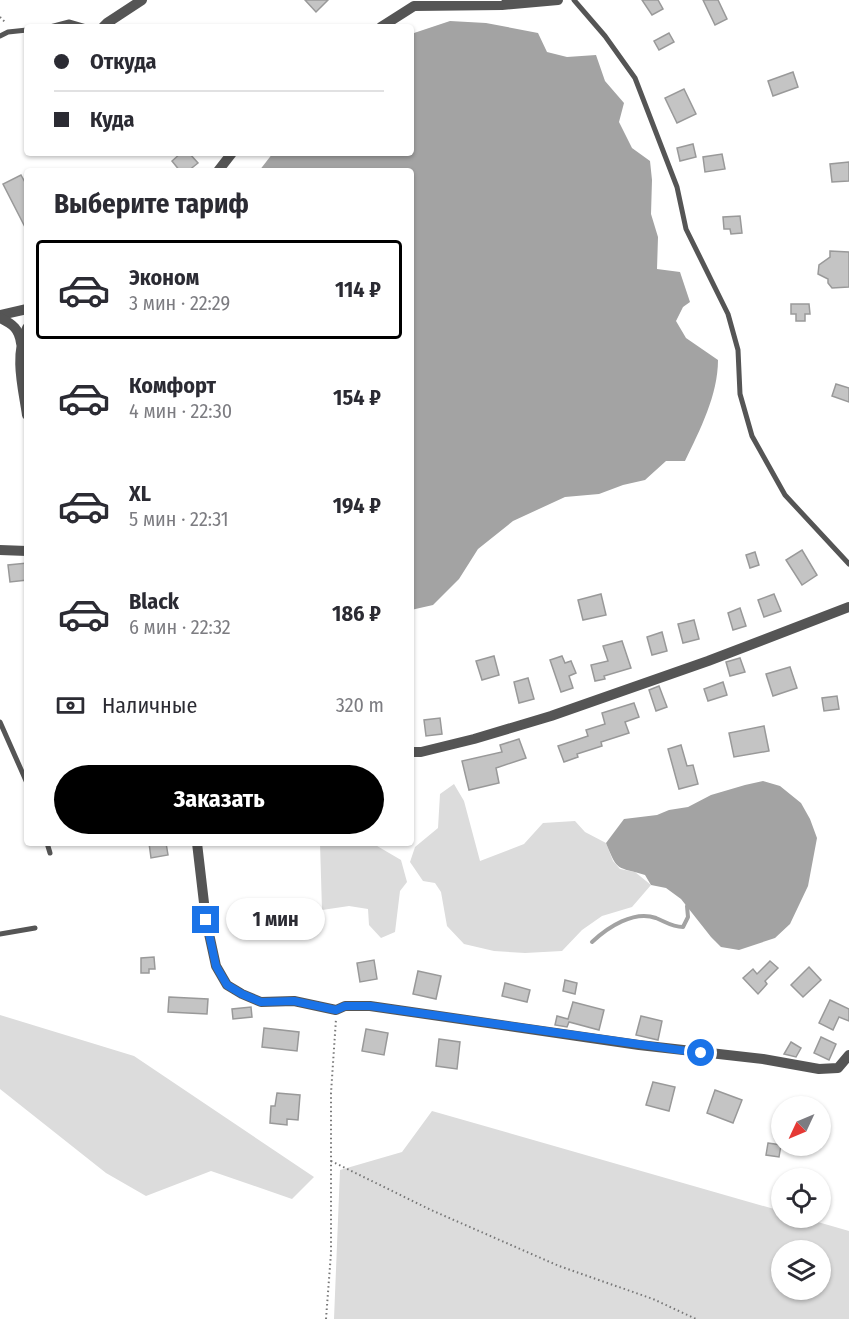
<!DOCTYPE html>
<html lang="ru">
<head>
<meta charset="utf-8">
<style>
	:root { --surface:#fff; --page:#f7f7f7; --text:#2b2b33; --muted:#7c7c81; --line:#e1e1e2; --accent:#000 }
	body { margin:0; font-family:"Fira Sans Condensed",sans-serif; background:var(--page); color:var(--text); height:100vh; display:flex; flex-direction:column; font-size:22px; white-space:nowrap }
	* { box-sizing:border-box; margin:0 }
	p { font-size:20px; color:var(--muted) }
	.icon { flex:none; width:33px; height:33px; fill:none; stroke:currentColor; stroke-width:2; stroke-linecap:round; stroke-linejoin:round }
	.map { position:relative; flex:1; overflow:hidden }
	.side { position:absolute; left:24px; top:168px; width:390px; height:678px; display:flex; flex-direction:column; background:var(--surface); border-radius:6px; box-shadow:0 2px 4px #0004 }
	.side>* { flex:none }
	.banner { position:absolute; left:24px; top:24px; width:390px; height:132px; border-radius:6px; box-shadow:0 2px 4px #0004; display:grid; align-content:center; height:132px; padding:0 30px; background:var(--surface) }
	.needle { width:39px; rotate:226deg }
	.fabs { position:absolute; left:771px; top:1096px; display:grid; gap:12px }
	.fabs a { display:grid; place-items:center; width:60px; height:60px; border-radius:50%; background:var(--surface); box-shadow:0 2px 4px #0004; font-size:30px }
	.end { position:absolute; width:27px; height:27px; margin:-14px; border:8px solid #1a73e8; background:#fff; box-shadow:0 0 0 3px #fff }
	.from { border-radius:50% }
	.bubble { position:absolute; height:42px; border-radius:21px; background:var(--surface); box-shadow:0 2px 4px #0004; font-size:20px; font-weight:700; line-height:42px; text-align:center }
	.banner b { display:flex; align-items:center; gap:21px; height:57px; font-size:22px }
	.banner b+b { border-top:2px solid var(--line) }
	.banner i { width:15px; height:15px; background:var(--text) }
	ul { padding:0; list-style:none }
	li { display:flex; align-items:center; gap:18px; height:99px; margin:0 12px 9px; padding:0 18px; border:3px solid transparent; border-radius:6px }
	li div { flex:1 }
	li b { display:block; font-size:22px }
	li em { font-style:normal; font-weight:700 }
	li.on { border-color:var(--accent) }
	li>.icon { width:54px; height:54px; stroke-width:1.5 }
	h2 { padding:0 30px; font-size:27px; line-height:72px }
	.pay { display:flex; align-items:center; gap:15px; height:66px; padding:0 30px; font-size:22px }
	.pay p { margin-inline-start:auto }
	.primary-button { display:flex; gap:12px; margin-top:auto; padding:12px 30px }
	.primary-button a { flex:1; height:69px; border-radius:36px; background:var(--accent); color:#fff; font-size:24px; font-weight:700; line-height:69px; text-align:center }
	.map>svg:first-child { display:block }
	.green { fill:#dcdcdc; fill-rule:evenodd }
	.water { fill:#a3a3a3 }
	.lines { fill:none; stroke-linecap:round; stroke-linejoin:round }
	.stream { stroke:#a3a3a3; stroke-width:4 }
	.building { fill:#c4c4c4; stroke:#999; stroke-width:1.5 }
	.path { stroke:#777; stroke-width:2; stroke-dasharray:1.5 3; stroke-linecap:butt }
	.lane { stroke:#555; stroke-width:5 }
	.street { stroke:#555; stroke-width:10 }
	.route { stroke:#1a73e8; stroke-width:8 }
</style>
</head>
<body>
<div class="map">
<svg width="849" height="1319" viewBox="0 0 849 1319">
	<rect width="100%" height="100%" fill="#fff"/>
	<g class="green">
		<path d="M454 784 464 801 480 861 524 844 543 823 575 821 585 832 606 843 613 861 620 869 635 872 651 885 632 907 602 916 582 930 562 951 525 953 494 951 464 944 447 926 441 892 435 883 423 881 410 862 415 847 438 828 440 794Z"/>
		<path d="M320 843H372L401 860 407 882 400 891 395 932 381 938 369 925 368 909 349 906 322 910Z"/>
		<path d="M0 1015 134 1056 314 1177 292 1199 211 1171 146 1196 106 1173 0 1089Z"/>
		<path d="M432 1111 781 1211 782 1218H804L849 1231V1319H334L340 1170 402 1152ZM782 1251H820V1290H782Z"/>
	</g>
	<g class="water">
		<path d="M450 21 486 23 538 33 547 52 567 57 596 55 605 81 624 103 619 122 632 148 650 161 652 180 651 214 658 237 657 269 680 272 690 302 683 307 676 321 686 338 718 360C718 395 700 430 685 461H666L645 480 623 485 599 494 565 497 513 521 478 549 459 579 433 605 411 610V171H259L273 153H411V34Z"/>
		<path d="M763 781 780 786 801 803 810 819 817 838 808 886 790 924 775 938 739 950 721 947 711 937 681 899 666 888 651 885 645 875C617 866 618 873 606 843L624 819 657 815 669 810 688 807 711 795 745 785Z"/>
	</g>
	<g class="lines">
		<path class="stream" d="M592 942C608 927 634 910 656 918 666 922 672 927 683 927L688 917 687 906"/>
	</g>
	<g class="building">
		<path d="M305 0H328L316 12Z"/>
		<path d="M642 0H658L663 9 652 15Z"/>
		<path d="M703 0H718L727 19 715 25Z"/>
		<path d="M669 33 674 42 659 50 654 41Z"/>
		<path d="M793 72 798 87 773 96 768 81Z"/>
		<path d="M684 89 696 114 677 123 665 98Z"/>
		<path d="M693 144 696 157 680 161 677 148Z"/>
		<path d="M181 153H189L198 163 188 171H180L172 161Z"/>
		<path d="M722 154 725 169 705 172 703 157Z"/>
		<path d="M849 162V181L832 182 830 164Z"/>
		<path d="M21 175 27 186V231L3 184Z"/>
		<path d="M740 216 742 233 731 234 730 229H724L723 217Z"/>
		<path d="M830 251 849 252V287L832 288 828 283V279L818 274 819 265 830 257Z"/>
		<path d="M791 304H809L810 314H805V321H796V314H791Z"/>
		<path d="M836 384 849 388V402L832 396Z"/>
		<path d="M802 550 817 575 802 585 786 560Z"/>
		<path d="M755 552 759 565 750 568 746 555Z"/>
		<path d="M27 563V580L10 582 8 565Z"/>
		<path d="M601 594 606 615 583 620 578 600Z"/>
		<path d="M774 594 781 611 764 617 758 600Z"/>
		<path d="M740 608 746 626 733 630 728 613Z"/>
		<path d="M694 620 699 639 683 643 678 624Z"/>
		<path d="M662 632 667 651 652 655 647 637Z"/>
		<path d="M622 641 631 668 604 676 605 679 595 681 591 665 608 661 603 646Z"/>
		<path d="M494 656 499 675 482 680 476 661Z"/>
		<path d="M562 656 565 663 571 661 576 673 569 676 573 688 561 692 550 660Z"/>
		<path d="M740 658 745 672 730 676 726 662Z"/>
		<path d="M790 667 797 688 773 696 766 674Z"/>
		<path d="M528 678 534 699 519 703 514 682Z"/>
		<path d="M723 682 727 695 708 701 704 689Z"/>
		<path d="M659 686 667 707 656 711 649 690Z"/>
		<path d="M837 696 839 709 824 711 822 698Z"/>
		<path d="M634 703 639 717 625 722 629 733 601 742 602 746 577 754 578 757 564 762 558 746 588 736 586 730 605 724 602 713Z"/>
		<path d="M440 718 442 734 426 736 424 720Z"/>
		<path d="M764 726 769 751 734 757 729 733Z"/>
		<path d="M519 739 526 758 496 768 499 783 469 790 462 761 502 752 500 745Z"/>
		<path d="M681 745 687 766 693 765 698 784 679 789 668 749Z"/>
		<path d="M149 843H166L168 855 151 858Z"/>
		<path d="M154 957 155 969H149V973H141V958Z"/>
		<path d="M374 960 377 979 360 982 357 963Z"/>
		<path d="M770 961 778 968 765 981 767 984 758 994 743 978 753 969 757 974Z"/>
		<path d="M809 967 821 980 803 997 791 985Z"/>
		<path d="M418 971 441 976 436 999 413 994Z"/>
		<path d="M565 980 577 983 575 994 563 991Z"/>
		<path d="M505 983 530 990 527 1002 502 996Z"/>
		<path d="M169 997 208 999 207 1014 168 1012Z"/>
		<path d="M830 1000 849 1009V1021L839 1017 833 1030 819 1023Z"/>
		<path d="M573 1002 604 1010 599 1030 569 1022 567 1027 555 1025 557 1016 568 1019Z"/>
		<path d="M251 1007 252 1017 233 1019 232 1009Z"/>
		<path d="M641 1016 662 1021 658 1040 636 1035Z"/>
		<path d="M264 1028 299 1032 297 1051 262 1047Z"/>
		<path d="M366 1029 388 1033 384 1055 362 1051Z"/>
		<path d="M821 1037 836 1044 829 1060 814 1053Z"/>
		<path d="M439 1039 460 1042 457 1069 436 1066Z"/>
		<path d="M791 1042 801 1048 796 1057 784 1054Z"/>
		<path d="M653 1082 675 1087 669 1111 646 1105Z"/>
		<path d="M715 1090 742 1100 733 1123 707 1113Z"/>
		<path d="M277 1093 300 1095 298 1120 287 1119V1125L270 1123 271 1106H275Z"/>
		<path d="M768 1143 781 1145 779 1157 766 1155Z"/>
	</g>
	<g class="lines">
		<g class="path">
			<path d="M0 17 6 23"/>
			<path d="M331 1161 431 1210 559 1266 653 1299 696 1319"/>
			<path d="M326 1319 331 1253V1093L336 1019"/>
		</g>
		<g class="lane">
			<path d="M574 0 605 36 635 78 677 187 686 229 728 314 738 350 740 394 752 436 785 495 849 564"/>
			<path d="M50 27 69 22 86 27"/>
			<path d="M0 36 8 32 27 30"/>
			<path d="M0 722 27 783"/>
			<path d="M47 843 50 853"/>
			<path d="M0 934 35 928"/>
		</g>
		<g class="street">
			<path d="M103 27 107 23 142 0"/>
			<path d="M381 27 414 6 502 5 558 0"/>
			<path d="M218 171 232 153"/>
			<path d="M0 315 27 309"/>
			<path d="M0 318C13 324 19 329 21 343"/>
			<path d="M27 328C14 356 23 387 27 415"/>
			<path d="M0 550 27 551"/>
			<path d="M411 752H421L474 739 551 716 708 661 849 607"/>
			<path d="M197 843 206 920 216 966 227 985 242 994 261 1002 294 1001 336 1010 345 1006H370L639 1045 763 1059 819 1069 838 1068 849 1055"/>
		</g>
	</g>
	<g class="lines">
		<path class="route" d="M206 920 216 966 227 985 242 994 261 1002 294 1001 336 1010 345 1006H370L701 1053"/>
	</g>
</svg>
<div class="fabs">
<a><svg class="needle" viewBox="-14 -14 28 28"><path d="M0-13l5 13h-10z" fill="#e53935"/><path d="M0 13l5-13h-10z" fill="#7c7c81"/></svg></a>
<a><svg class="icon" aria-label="locate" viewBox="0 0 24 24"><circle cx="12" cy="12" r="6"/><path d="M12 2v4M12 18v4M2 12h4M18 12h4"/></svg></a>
<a><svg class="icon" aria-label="layers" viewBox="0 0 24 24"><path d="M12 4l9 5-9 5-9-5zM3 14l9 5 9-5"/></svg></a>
</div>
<i class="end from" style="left:701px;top:1053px"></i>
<i class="end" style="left:206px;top:920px"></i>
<div class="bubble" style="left:226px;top:898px;width:99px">1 мин</div>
<div class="banner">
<b><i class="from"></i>Откуда</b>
<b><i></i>Куда</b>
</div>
<section class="side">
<h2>Выберите тариф</h2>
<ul>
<li class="on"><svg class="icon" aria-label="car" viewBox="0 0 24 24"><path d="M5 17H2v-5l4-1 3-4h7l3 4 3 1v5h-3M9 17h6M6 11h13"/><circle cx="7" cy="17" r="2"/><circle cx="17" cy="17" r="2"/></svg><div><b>Эконом</b><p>3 мин · 22:29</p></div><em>114 ₽</em></li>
<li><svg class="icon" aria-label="car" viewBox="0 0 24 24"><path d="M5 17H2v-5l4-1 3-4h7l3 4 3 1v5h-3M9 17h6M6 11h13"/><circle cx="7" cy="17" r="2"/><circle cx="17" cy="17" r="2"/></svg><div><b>Комфорт</b><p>4 мин · 22:30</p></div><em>154 ₽</em></li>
<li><svg class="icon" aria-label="car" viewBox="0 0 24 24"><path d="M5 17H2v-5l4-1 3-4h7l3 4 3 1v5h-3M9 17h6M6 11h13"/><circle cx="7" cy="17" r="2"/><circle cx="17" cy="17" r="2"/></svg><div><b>XL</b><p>5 мин · 22:31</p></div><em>194 ₽</em></li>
<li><svg class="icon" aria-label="car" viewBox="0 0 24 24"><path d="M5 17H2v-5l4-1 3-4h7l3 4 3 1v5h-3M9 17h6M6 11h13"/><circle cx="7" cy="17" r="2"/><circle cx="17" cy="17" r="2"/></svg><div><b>Black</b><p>6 мин · 22:32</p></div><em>186 ₽</em></li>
</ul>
<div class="pay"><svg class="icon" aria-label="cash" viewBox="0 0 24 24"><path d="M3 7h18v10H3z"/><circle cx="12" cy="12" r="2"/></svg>Наличные<p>320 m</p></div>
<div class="primary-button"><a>Заказать</a></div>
</section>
</div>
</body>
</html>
